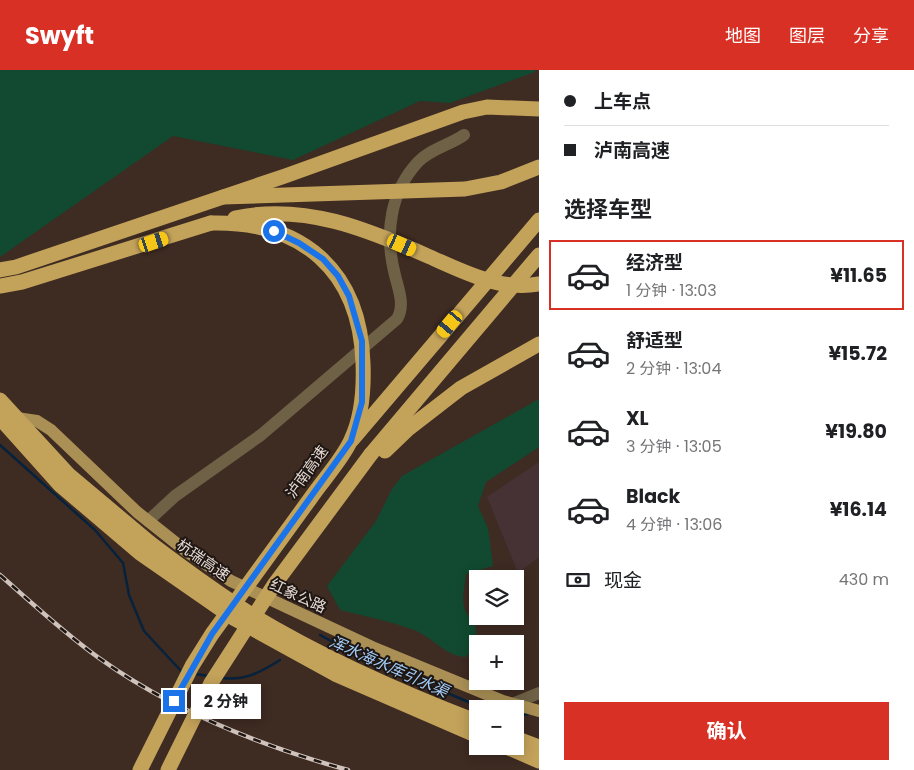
<!DOCTYPE html>
<html lang="zh">
<head>
<meta charset="utf-8">
<style>
	:root { --surface:#fff; --page:#f6f6f6; --text:#202124; --muted:#757577; --line:#e0e0e0; --accent:#d93025 }
	body { margin:0; font-family:Poppins,"Noto Sans SC",sans-serif; background:var(--page); color:var(--text); height:100vh; display:flex; flex-direction:column; font-size:19px; white-space:nowrap }
	* { box-sizing:border-box; margin:0 }
	p { font-size:16px; color:var(--muted) }
	.icon { flex:none; width:28px; height:28px; fill:none; stroke:currentColor; stroke-width:2; stroke-linecap:round; stroke-linejoin:round }
	.map { position:relative; flex:1; overflow:hidden }
	.side { display:flex; flex-direction:column; background:var(--surface); width:375px }
	.side>* { flex:none }
	.hud { display:grid; align-content:center; height:110px; padding:0 25px; background:var(--surface) }
	.fabs { position:absolute; left:469px; top:500px; display:grid; gap:10px }
	.fabs a { display:grid; place-items:center; width:55px; height:55px; border-radius:0px; background:var(--surface); box-shadow:0 2px 12px #0003; font-size:25px }
	.end { position:absolute; width:22px; height:22px; margin:-11px; border:6px solid #1a73e8; background:#fff; box-shadow:0 0 0 2px #fff }
	.from { border-radius:50% }
	.bubble { position:absolute; height:35px; border-radius:0px; background:var(--surface); box-shadow:0 2px 12px #0003; font-size:16px; font-weight:700; line-height:35px; text-align:center }
	.car { position:absolute; width:15px; height:30px; margin:-15px -8px; border-radius:6px; box-shadow:0 0 4px 1px #0007; background:linear-gradient(#f5c518 24%,#345 0 40%,#f5c518 0 76%,#345 0 86%,#f5c518 0) }
	.hud b { display:flex; align-items:center; gap:18px; height:48px; font-size:19px }
	.hud b+b { border-top:1px solid var(--line) }
	.hud i { width:12px; height:12px; background:var(--text) }
	ul { padding:0; list-style:none }
	li { display:flex; align-items:center; gap:15px; height:70px; margin:0 10px 8px; padding:0 15px; border:2px solid transparent; border-radius:0px }
	li div { flex:1 }
	li b { display:block; font-size:19px }
	li em { font-style:normal; font-weight:700 }
	li.selected { border-color:var(--accent) }
	li>.icon { width:45px; height:45px; stroke-width:1.5 }
	h2 { padding:0 25px; font-size:22px; line-height:60px }
	.pay { display:flex; align-items:center; gap:12px; height:55px; padding:0 25px; font-size:19px }
	.pay p { margin-inline-start:auto }
	.action { display:flex; gap:10px; margin-top:auto; padding:10px 25px }
	.action a { flex:1; height:58px; border-radius:0px; background:var(--accent); color:#fff; font-size:20px; font-weight:700; line-height:58px; text-align:center }
	header { display:flex; align-items:center; gap:30px; box-sizing:border-box; height:70px; padding:0 25px; background:var(--accent); color:#fff }
	header strong { font-size:24px }
	nav { display:flex; gap:28px; margin-inline-start:auto; font-size:18px }
	main { display:flex; flex:1; min-height:0 }
	.map>svg:first-child { display:block }
	.industrial { fill:#463134 }
	.green { fill:#114a30 }
	.lines { fill:none; stroke-linecap:round; stroke-linejoin:round }
	.stream { stroke:#06223c; stroke-width:2.5 }
	.minor { stroke:#6e6145; stroke-width:12 }
	.major { stroke:#ab9055; stroke-width:12 }
	.highway { stroke:#c3a25a; stroke-width:15 }
	.rail-casing { stroke:#d0c3bc; stroke-width:4.5 }
	.rail { stroke:#1e1612; stroke-width:2.5; stroke-dasharray:8; stroke-linecap:butt }
	.highway-bridge { stroke:#c3a25a; stroke-width:15 }
	.route { stroke:#1a73e8; stroke-width:6 }
	.labels { text-anchor:middle; stroke-width:4; stroke-linejoin:round; paint-order:stroke }
	.street-label { font-size:15px; fill:#e6dad4; stroke:#1e1612 }
	.water-label { font-size:16px; font-style:italic; fill:#a1ccf8; stroke:#1e1612 }
</style>
</head>
<body>
<header>
<strong>Swyft</strong>
<nav><a>地图</a><a>图层</a><a>分享</a></nav>
</header>
<main>
<div class="map">
<svg width="539" height="700" viewBox="0 0 539 700">
	<rect width="100%" height="100%" fill="#3e2b22"/>
	<path class="industrial" d="M539 392V487L518 503 487 427Z"/>
	<g class="green">
		<path d="M0 0H535V2L450 33 420 31 293 90 173 66 0 187Z"/>
		<path d="M539 329V377L486 412 478 436 488 458 493 496 466 504C465 515 461 529 465 540 467 546 474 551 475 557 478 567 472 580 466 587 449 587 436 572 422 564 408 555 359 545 340 540L327 516 376 451 392 419 402 406Z"/>
	</g>
	<g class="lines">
		<g class="stream">
			<path d="M0 375 95 460 123 493 129 525 144 561 182 602"/>
			<path d="M320 565 355 584 485 639"/>
			<path d="M195 604 209 606"/>
			<path d="M222 608C245 611 261 602 280 590"/>
			<path d="M515 646 528 644"/>
		</g>
		<g class="minor">
			<path d="M148 451 175 426 261 365 397 249C406 234 397 216 394 201 385 163 390 122 418 92 430 79 450 75 464 65"/>
			<path d="M512 634 539 623"/>
		</g>
		<path class="major" d="M10 347 37 351 51 360 137 442 186 481 231 511 372 577 503 631 539 641"/>
		<g class="highway">
			<path d="M0 200 16 197 285 106 463 42 487 37 539 39"/>
			<path d="M0 216 22 212 211 153"/>
			<path d="M0 348 60 415 140 483 235 549 335 604 478 666"/>
			<path d="M352 370 539 150"/>
			<path d="M385 381 408 359 461 318 539 274"/>
			<path d="M371 384 539 185"/>
			<path d="M150 473C183 498 217 523 252 545 323 588 400 622 478 652"/>
			<path d="M515 668 539 677"/>
			<path d="M504 676 539 691"/>
		</g>
		<g class="rail-casing">
			<path id="rail" d="M0 505C32 533 64 563 99 588 173 641 261 676 348 700"/>
		</g>
		<use href="#rail" class="rail"/>
		<g class="highway-bridge">
			<path d="M223 127 465 119 501 112 539 97"/>
			<path d="M235 148C304 133 367 159 430 187 464 202 500 221 539 214"/>
			<path d="M0 330 69 405 150 473"/>
			<path d="M140 700 192 596 212 564C245 519 277 474 310 429 322 411 342 390 351 370 362 347 364 318 363 293 360 200 302 151 211 153"/>
			<path d="M168 700 211 613 274 515 371 384"/>
		</g>
	</g>
	<g class="lines">
		<path class="route" d="M174 631 212 564 351 371 362 332V271L349 226 338 206 323 189 299 173 274 161"/>
	</g>
	<g class="labels">
		<g class="street-label">
			<text transform="translate(307 402) rotate(-54)" y="5">泸南高速</text>
			<text transform="translate(203 490) rotate(35)" y="5">杭瑞高速</text>
			<text transform="translate(298 526) rotate(25)" y="5">红象公路</text>
		</g>
		<g class="water-label">
			<text transform="translate(389 596) rotate(24)" y="6">浑水海水库引水渠</text>
		</g>
	</g>
</svg>
<div class="fabs">
<a><svg class="icon" aria-label="layers" viewBox="0 0 24 24"><path d="M12 4l9 5-9 5-9-5zM3 14l9 5 9-5"/></svg></a>
<a>+</a>
<a>−</a>
</div>
<i class="end from" style="left:274px;top:161px"></i>
<i class="end" style="left:174px;top:631px"></i>
<div class="bubble" style="left:191px;top:614px;width:70px">2 分钟</div>
<i class="car" style="left:154px;top:172px;rotate:72deg"></i>
<i class="car" style="left:402px;top:175px;rotate:114deg"></i>
<i class="car" style="left:450px;top:254px;rotate:220deg"></i>
</div>
<section class="side">
<div class="hud">
<b><i class="from"></i>上车点</b>
<b><i></i>泸南高速</b>
</div>
<h2>选择车型</h2>
<ul>
<li class="selected"><svg class="icon" aria-label="car" viewBox="0 0 24 24"><path d="M5 17H2v-5l4-1 3-4h7l3 4 3 1v5h-3M9 17h6M6 11h13"/><circle cx="7" cy="17" r="2"/><circle cx="17" cy="17" r="2"/></svg><div><b>经济型</b><p>1 分钟 · 13:03</p></div><em>¥11.65</em></li>
<li><svg class="icon" aria-label="car" viewBox="0 0 24 24"><path d="M5 17H2v-5l4-1 3-4h7l3 4 3 1v5h-3M9 17h6M6 11h13"/><circle cx="7" cy="17" r="2"/><circle cx="17" cy="17" r="2"/></svg><div><b>舒适型</b><p>2 分钟 · 13:04</p></div><em>¥15.72</em></li>
<li><svg class="icon" aria-label="car" viewBox="0 0 24 24"><path d="M5 17H2v-5l4-1 3-4h7l3 4 3 1v5h-3M9 17h6M6 11h13"/><circle cx="7" cy="17" r="2"/><circle cx="17" cy="17" r="2"/></svg><div><b>XL</b><p>3 分钟 · 13:05</p></div><em>¥19.80</em></li>
<li><svg class="icon" aria-label="car" viewBox="0 0 24 24"><path d="M5 17H2v-5l4-1 3-4h7l3 4 3 1v5h-3M9 17h6M6 11h13"/><circle cx="7" cy="17" r="2"/><circle cx="17" cy="17" r="2"/></svg><div><b>Black</b><p>4 分钟 · 13:06</p></div><em>¥16.14</em></li>
</ul>
<div class="pay"><svg class="icon" aria-label="cash" viewBox="0 0 24 24"><path d="M3 7h18v10H3z"/><circle cx="12" cy="12" r="2"/></svg>现金<p>430 m</p></div>
<div class="action"><a>确认</a></div>
</section>
</main>
</body>
</html>
